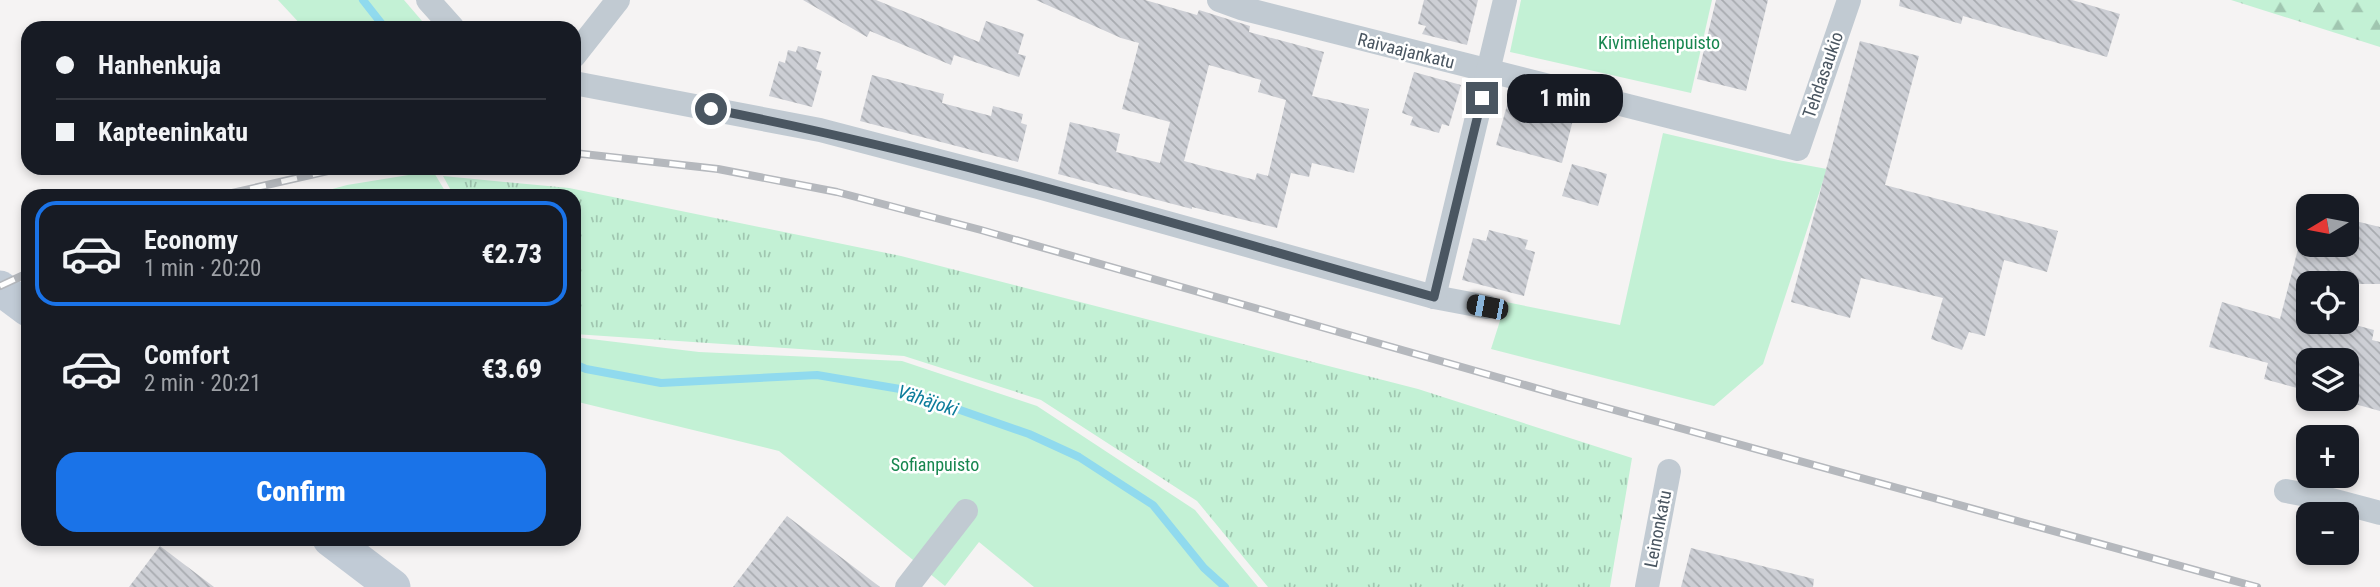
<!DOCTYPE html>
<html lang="en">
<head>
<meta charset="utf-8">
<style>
	:root { --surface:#171b24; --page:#242831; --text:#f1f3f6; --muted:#9ea1a6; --line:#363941; --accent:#1a73e8 }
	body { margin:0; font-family:"Roboto Condensed",sans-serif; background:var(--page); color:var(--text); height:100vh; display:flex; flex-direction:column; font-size:26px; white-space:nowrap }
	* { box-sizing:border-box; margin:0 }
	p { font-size:23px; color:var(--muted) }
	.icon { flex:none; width:38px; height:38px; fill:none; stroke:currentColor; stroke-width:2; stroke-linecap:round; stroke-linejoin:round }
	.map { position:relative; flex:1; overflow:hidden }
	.drawer { position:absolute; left:21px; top:189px; width:560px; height:357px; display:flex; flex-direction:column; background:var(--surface); border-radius:21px; box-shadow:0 4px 10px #0003 }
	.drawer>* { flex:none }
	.banner { position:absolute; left:21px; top:21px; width:560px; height:154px; border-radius:21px; box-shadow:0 4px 10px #0003; display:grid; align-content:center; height:154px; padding:0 35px; background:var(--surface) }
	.needle { width:46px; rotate:260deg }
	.fabs { position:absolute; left:2296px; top:194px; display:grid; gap:14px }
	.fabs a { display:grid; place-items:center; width:63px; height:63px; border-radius:14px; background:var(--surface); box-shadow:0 4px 10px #0003; font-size:35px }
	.end { position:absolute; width:32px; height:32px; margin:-16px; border:9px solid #4a5661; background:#fff; box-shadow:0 0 0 4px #fff }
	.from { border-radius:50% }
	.bubble { position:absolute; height:49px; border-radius:21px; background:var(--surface); box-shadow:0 4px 10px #0003; font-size:23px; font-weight:800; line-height:49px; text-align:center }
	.car { position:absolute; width:21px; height:42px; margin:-21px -10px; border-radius:9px; box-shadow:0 0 5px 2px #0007; background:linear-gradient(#222 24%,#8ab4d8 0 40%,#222 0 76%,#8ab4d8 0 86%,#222 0) }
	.banner b { display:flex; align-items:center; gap:24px; height:66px; font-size:26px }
	.banner b+b { border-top:2px solid var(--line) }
	.banner i { width:18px; height:18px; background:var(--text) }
	ul { padding:12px 0 0; list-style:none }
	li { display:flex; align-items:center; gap:21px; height:105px; margin:0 14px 10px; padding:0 21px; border:4px solid transparent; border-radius:21px }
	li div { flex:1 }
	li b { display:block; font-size:26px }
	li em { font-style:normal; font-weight:800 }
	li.selected { border-color:var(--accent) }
	li>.icon { width:63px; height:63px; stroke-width:1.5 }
	.button { display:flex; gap:14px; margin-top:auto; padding:14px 35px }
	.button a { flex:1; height:80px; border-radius:21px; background:var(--accent); color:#fff; font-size:28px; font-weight:800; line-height:80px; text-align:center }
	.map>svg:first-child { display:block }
	.grass { fill:url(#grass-tufts) }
	.forest { fill:url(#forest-firs) }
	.green { fill:#c3f1d5 }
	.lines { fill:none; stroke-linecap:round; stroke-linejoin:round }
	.stream { stroke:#90daee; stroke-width:8 }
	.building { fill:url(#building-back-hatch); fill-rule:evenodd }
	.street { stroke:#c1cad2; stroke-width:24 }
	.secondary { stroke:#c1cbd6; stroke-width:35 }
	.rail-casing { stroke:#b5b8bd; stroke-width:8 }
	.rail { stroke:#fff; stroke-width:5; stroke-dasharray:16; stroke-linecap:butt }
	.route { stroke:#4a5661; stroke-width:9 }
	.labels { text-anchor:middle; stroke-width:5; stroke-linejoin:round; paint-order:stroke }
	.park-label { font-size:18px; fill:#17864f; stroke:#fff }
	.street-label { font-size:18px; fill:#4a5661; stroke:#fff }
	.water-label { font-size:19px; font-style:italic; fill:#0c7c9b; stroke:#fff }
</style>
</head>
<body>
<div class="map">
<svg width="2380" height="587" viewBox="0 0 2380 587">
	<defs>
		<pattern id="grass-tufts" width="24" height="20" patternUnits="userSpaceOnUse" patternTransform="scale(1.75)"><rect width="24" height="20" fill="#c3f1d5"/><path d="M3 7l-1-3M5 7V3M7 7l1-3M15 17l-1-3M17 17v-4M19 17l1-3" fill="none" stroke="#a0c6b0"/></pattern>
		<pattern id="forest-firs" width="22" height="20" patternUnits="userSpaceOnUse" patternTransform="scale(1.75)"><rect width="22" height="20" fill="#c3f1d5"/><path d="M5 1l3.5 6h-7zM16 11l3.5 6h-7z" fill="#a0c6b0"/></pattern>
		<pattern id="building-back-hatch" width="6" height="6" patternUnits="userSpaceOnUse" patternTransform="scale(1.75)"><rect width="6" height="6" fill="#cdcfd5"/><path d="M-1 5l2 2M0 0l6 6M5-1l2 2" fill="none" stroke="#a8abb0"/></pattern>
	</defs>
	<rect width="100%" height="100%" fill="#f5f3f3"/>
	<path class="grass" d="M443 176 569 188 901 256 1418 389 1632 458 1610 587H1268L1197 501 1041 400 904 356 574 334V196H454Z"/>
	<path class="forest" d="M2231 0H2380V47Z"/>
	<g class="green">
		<path d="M278 0H404L428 28H304Z"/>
		<path d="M1521 0H1712L1691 93 1510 52Z"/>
		<path d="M1663 133 1778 160 1827 169 1763 364 1714 406 1491 349 1506 302 1620 325Z"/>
		<path d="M433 171 448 196H307L347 185Z"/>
		<path d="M574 337 699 352 902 361 1037 406 1195 510 1258 587H1034L979 542 945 586 779 451 574 401Z"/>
	</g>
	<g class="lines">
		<g class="stream">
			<path d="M363 0 385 28"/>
			<path d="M574 364 586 369 661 383 817 375 900 389 1029 434 1079 457 1153 505 1204 568 1225 587"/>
		</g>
	</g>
	<g class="building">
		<path d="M803 0H876L979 42 986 21 1024 34 1018 54 1026 56 1019 77 954 55 951 65 870 31 867 37Z"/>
		<path d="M1036 0H1145L1197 15 1199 10 1250 26 1249 32 1324 52 1312 96 1369 109 1354 173 1312 163 1309 177 1291 173 1277 228 1192 207V209L1058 174 1070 122 1120 134 1116 152 1160 163 1170 122 1122 109 1139 43 1121 38ZM1209 65 1261 80 1258 92 1286 100 1268 176 1257 173 1255 180 1184 161Z"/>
		<path d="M1424 0H1478L1467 45 1422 34 1426 26 1418 24Z"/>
		<path d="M1716 0H1768L1746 91 1697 79Z"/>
		<path d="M1900 0H2072L2120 14 2107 57 1963 16 1961 24 1899 6Z"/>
		<path d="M1860 41 1919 56 1885 185 2058 231 2047 272 2004 260 1985 336 1969 332 1962 350 1931 339 1943 298 1861 278 1850 318 1791 302Z"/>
		<path d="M798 46 821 52 816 69 822 71 812 107 769 96 779 61 785 63 788 50 796 52Z"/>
		<path d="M1414 72 1461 85 1449 126 1442 124 1439 133 1410 125 1413 117 1402 113Z"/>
		<path d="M872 75 944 94 942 103 991 116 993 106 1023 114 1021 123 1027 125 1018 162 860 121Z"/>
		<path d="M1509 98 1574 116 1562 163 1496 145Z"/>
		<path d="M1572 164 1607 174 1598 206 1562 196Z"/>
		<path d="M2308 210V245H2347V219L2380 227V284H2352L2347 303V284H2308V322H2344L2374 330 2372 340 2380 342V411L2337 399H2347V360H2308V391L2264 379 2268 363 2209 347 2222 302 2280 319Z"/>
		<path d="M1489 230 1528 240 1525 249 1535 252 1524 296 1462 280 1473 238 1486 241Z"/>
		<path d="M787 516 880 587H733Z"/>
		<path d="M160 546 214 587H129Z"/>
		<path d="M1691 548 1814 579 1813 587H1681Z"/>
	</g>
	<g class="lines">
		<g class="street">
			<path d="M428 0 453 28"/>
			<path d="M1219 0 1241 8 1798 149 1849 0"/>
			<path d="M574 56 618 0"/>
			<path d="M574 83 820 130 1038 187 1434 297 1487 307"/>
			<path d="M1434 297 1505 0"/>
			<path d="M2286 491 2328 499 2380 513"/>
			<path d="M907 587 966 511"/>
			<path d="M1647 587 1669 471"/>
		</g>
		<g class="secondary">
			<path d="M0 288 28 309"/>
			<path d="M330 539 393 587"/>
		</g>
		<g class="rail-casing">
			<g id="rail">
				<path d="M574 153 718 169 837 192 981 230 1560 395 2257 587"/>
				<path d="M219 196 341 168"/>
				<path d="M0 286 28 273"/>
			</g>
		</g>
		<use href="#rail" class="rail"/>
	</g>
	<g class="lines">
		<path class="route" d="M711 109C955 156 1194 230 1434 297L1482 98"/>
	</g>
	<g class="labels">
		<g class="park-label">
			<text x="1659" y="49">Kivimiehenpuisto</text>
			<text x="935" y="471">Sofianpuisto</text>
		</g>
		<g class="street-label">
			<text transform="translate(1406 51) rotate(14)" y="6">Raivaajankatu</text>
			<text transform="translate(1823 75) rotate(-71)" y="6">Tehdasaukio</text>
			<text transform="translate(1658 529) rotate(-79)" y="6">Leinonkatu</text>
		</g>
		<g class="water-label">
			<text transform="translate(928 400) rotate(18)" y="7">Vähäjoki</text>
		</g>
	</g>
</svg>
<div class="fabs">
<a><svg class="needle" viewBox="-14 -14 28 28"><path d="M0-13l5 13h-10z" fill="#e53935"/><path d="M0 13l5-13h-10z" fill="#9ea1a6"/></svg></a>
<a><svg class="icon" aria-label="locate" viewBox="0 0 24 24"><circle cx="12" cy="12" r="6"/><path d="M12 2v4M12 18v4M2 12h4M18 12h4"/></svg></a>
<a><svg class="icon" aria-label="layers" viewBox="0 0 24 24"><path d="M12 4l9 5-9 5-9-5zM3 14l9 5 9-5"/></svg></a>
<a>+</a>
<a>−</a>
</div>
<i class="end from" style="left:711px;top:109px"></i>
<i class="end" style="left:1482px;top:98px"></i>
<div class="bubble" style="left:1507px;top:74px;width:116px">1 min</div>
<i class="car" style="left:1487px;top:307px;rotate:281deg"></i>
<div class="banner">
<b><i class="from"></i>Hanhenkuja</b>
<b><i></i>Kapteeninkatu</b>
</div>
<section class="drawer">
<ul>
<li class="selected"><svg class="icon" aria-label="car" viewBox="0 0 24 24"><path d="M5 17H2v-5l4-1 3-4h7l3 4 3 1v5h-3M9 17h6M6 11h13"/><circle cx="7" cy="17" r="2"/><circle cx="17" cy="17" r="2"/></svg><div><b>Economy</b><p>1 min · 20:20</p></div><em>€2.73</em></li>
<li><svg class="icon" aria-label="car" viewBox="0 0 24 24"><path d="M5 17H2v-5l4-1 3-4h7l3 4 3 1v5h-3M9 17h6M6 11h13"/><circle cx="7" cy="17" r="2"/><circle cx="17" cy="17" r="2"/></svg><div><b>Comfort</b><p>2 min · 20:21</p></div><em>€3.69</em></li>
</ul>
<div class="button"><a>Confirm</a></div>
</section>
</div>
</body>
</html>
